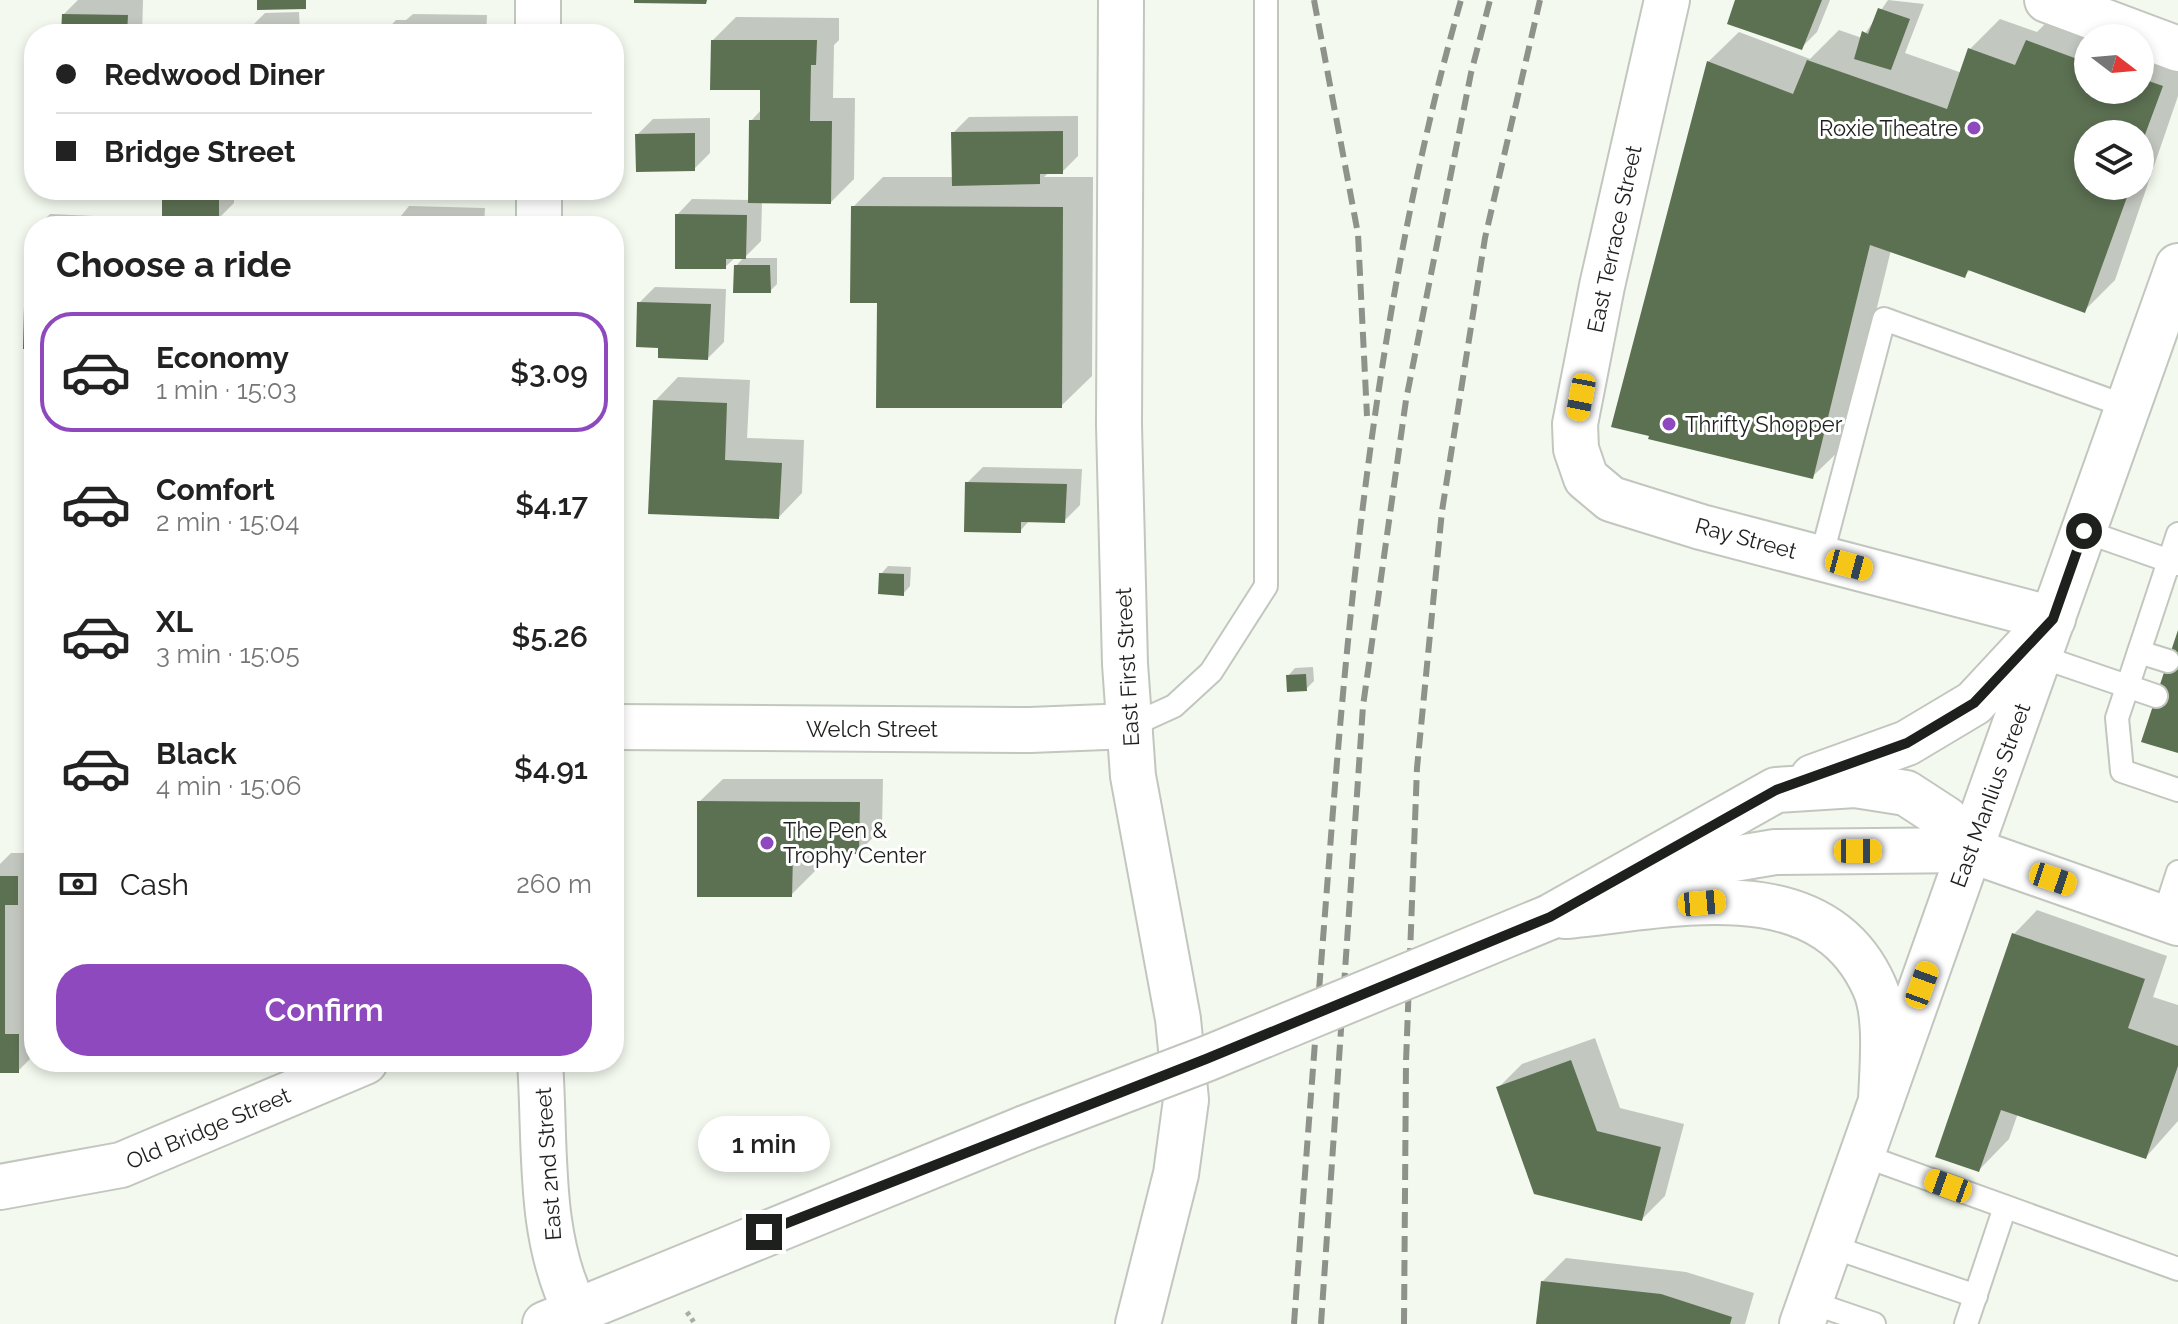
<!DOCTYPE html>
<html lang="en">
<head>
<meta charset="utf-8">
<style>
	:root { --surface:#fff; --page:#f6f6f6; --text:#222; --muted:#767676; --line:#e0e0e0; --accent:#8d49bd }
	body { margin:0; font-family:Raleway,sans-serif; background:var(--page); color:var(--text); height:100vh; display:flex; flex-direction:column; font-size:30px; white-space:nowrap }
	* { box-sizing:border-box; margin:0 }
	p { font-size:26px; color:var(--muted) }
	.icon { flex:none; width:44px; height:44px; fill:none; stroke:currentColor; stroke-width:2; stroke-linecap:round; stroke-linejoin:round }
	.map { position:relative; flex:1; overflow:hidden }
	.details { position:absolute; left:24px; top:216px; width:600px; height:856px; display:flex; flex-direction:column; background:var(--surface); border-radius:32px; box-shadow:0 4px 12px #0003 }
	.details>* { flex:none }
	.banner { position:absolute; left:24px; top:24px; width:600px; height:176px; border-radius:32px; box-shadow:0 4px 12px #0003; display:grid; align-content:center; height:176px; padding:0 32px; background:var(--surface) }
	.needle { width:52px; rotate:106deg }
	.tools { position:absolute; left:2074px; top:24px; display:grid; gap:16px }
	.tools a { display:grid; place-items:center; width:80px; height:80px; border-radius:50%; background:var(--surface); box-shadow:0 4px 12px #0003; font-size:40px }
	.end { position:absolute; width:36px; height:36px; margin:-18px; border:10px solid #1e201d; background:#fff; box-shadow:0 0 0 4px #fff }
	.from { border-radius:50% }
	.bubble { position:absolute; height:56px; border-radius:28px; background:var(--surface); box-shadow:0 4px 12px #0003; font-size:26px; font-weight:600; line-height:56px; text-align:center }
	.car { position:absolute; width:24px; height:48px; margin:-24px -12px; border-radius:10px; box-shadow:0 0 6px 2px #0007; background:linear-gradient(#f5c518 24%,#345 0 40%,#f5c518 0 76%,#345 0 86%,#f5c518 0) }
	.banner b { display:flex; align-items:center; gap:28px; height:76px; font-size:30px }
	.banner b+b { border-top:2px solid var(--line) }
	.banner i { width:20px; height:20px; background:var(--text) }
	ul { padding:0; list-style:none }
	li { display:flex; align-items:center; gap:24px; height:120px; margin:0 16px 12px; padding:0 16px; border:4px solid transparent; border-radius:32px }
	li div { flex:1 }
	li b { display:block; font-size:30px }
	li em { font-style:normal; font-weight:600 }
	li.selected { border-color:var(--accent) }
	li>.icon { width:72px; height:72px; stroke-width:1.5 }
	h2 { padding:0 32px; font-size:36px; line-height:96px }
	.pay { display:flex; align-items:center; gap:20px; height:88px; padding:0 32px; font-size:30px }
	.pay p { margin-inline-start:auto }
	.button { display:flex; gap:16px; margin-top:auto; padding:16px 32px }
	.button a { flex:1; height:92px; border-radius:32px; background:var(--accent); color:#fff; font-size:32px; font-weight:600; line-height:92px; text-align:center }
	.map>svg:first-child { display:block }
	.shadow { fill:#0003; fill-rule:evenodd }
	.building { fill:#5c7052 }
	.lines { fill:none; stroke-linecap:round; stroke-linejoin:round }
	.service-casing { stroke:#c1c7be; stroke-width:26 }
	.minor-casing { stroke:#c1c7be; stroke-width:48 }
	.tertiary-casing { stroke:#c1c7be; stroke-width:48 }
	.secondary-casing { stroke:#c1c7be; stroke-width:48 }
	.path { stroke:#a8ada5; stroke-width:5; stroke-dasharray:4 4; stroke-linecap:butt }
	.service { stroke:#fff; stroke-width:22 }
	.minor { stroke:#fff; stroke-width:44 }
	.tertiary { stroke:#fff; stroke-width:44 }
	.secondary { stroke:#fff; stroke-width:44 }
	.rail { stroke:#8e928b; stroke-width:6; stroke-dasharray:16 8; stroke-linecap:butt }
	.secondary-bridge-casing { stroke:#c1c7be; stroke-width:48; stroke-linecap:butt }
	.secondary-bridge { stroke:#fff; stroke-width:44 }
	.route { stroke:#1e201d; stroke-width:10 }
	.poi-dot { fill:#8d49bd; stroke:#fff; stroke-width:3 }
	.labels { text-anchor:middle; stroke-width:6; stroke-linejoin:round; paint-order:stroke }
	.poi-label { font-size:22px; fill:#1e201d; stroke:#fff; text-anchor:start }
	.street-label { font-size:22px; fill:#1e201d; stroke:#fff }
</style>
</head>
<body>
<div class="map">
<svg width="2178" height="1324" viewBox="0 0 2178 1324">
	<rect width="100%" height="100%" fill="#f3f9ef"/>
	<g class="shadow">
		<path d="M78 0H143L142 34H63L64 14Z"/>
		<path d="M1737 0H1830L1817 32 1801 48Z"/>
		<path d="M1888 0 1924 4 1905 53 1962 73 1970 49 2000 19 2037 32 2058 11 2178 51V96L2115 280 2085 310 1971 269 1964 276 1891 250 1843 447 1812 477 1708 62 1739 32 1810 59 1839 30 1862 38ZM2088 38H2140V90H2088ZM2088 134H2140V186H2088Z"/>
		<path d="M299 12 300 34H249V29L265 13Z"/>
		<path d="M413 14 487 15 486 34H383L396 20H406Z"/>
		<path d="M736 17 839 18V40L834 45 833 98H855L854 179 831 202H762L761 241 744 258H777V284L770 291 736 266 744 257H736L725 267 677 215 692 199 750 200 751 121 762 109V88L713 40Z"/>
		<path d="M1078 116V156L1062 172H1049L1044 177H1093L1092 376 1061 406 879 301 853 207 883 177H954L953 133 969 117Z"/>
		<path d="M710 118V153L694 169 637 135 653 119Z"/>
		<path d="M164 190H234V203L218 219Z"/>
		<path d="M409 206 485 208 484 226H393Z"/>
		<path d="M50 214 116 217 115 226H38Z"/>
		<path d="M655 287 726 289 724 342 708 358 660 346 639 303Z"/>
		<path d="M678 377 750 380 747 438 804 440 802 493 779 517 655 401Z"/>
		<path d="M983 467 1082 469 1080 505 1064 521 1030 520 1020 531 967 483Z"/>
		<path d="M888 566 911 567 910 586 903 594 881 574Z"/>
		<path d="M1313 667 1314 681 1306 689 1288 676 1295 668Z"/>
		<path d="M723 779H883L882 828 859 852 815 851V871L791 895 699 802Z"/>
		<path d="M11 853H34V886L28 893V1011H34V1055L18 1071 0 1072V864Z"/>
		<path d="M2037 910 2167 956 2153 997 2178 1005V1121L2146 1157 2018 1113 2009 1139 1979 1170 2014 934Z"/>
		<path d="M1595 1038 1620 1108 1684 1124 1665 1196 1642 1219 1498 1088 1522 1064Z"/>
		<path d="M1566 1258 1686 1272 1754 1293 1745 1324H1538L1542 1282Z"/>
	</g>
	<g class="building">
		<path d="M257 0H306V9L257 10Z"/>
		<path d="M634 0H707L706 4 634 3Z"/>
		<path d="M1735 0H1822L1802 50 1727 24Z"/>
		<path d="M1878 8 1910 19 1891 70 1854 59 1862 31 1868 34Z"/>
		<path d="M62 14 128 15 127 34H61Z"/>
		<path d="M284 27V34H247V29Z"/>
		<path d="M395 29 472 30 471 34H395Z"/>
		<path d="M711 40H817L816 65H811L810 121H832L831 204 748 203 749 120H760V90H710Z"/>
		<path d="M2026 40 2088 63V90H2140V78L2163 86 2140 148V134H2088V186H2131L2085 313 1968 270 1965 278 1870 245 1813 479 1648 439 1649 436 1611 427 1707 61 1793 94 1807 60 1947 109 1968 48 2015 65Z"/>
		<path d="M1063 131V174H1040V184L952 186 951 132Z"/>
		<path d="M695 133V171L636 172 635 134Z"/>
		<rect x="162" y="190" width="57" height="31"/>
		<path d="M851 206 1063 207 1062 408H876L877 303H850Z"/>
		<path d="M675 214 747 215 746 259H726V269H675Z"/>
		<path d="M391 221 470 223V226H391Z"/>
		<path d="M31 238H34V278H30Z"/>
		<path d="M734 265H770L771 293H733Z"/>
		<path d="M637 302 711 304 708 360 658 358V348L636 347Z"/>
		<path d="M24 306H34V349H23Z"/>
		<path d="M653 400 727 403 725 460 782 463 779 519 648 514Z"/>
		<path d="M965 482 1067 484 1065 523 1021 522V533L964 532Z"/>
		<path d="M879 573 904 574V596L878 594Z"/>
		<path d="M2178 630V753L2141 742Z"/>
		<path d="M1306 674 1307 691 1287 692 1286 675Z"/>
		<path d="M697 801 860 802 859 854 793 853 792 897H697Z"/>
		<path d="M0 876H18V905H5V1034H19V1073H0Z"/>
		<path d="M2012 933 2145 979 2128 1028 2178 1046V1066L2146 1159 2001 1110 1979 1172 1935 1157Z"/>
		<path d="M1571 1060 1597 1131 1661 1147 1642 1221 1534 1194 1496 1087Z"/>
		<path d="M1541 1281 1661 1294 1732 1317 1730 1324H1536Z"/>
	</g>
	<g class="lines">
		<g class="service-casing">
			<g id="service">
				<path d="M2084 531 2178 564"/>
				<path d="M2178 534 2117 718 2122 771 2178 790"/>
				<path d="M1821 558 1884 319 2128 407"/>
				<path d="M2139 652 2168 661"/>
				<path d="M2039 656 2156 696"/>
				<path d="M1130 726 1174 706 1211 672 1266 586V0"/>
				<path d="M2163 918 2178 872"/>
				<path d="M1862 1155 2178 1269"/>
				<path d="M1830 1246 1976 1296"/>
				<path d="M1810 1302 1874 1324"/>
				<path d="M1966 1324 2005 1207"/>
			</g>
		</g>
		<g class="minor-casing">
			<g id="minor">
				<path d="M538 0V34"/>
				<path d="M1121 0 1119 425 1125 664 1133 776 1178 1019 1186 1100 1176 1174 1138 1324"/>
				<path d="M1667 0 1602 286 1575 424 1576 449 1586 478 1611 499 1701 527 2053 619"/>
				<path d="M2047 0 2178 49"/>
				<path d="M539 190V226"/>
				<path d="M614 727 1030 730 1130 726"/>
				<path d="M1970 850 2178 923"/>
				<path d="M540 1062C546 1145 537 1235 576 1311"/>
				<path d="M0 1187 121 1165 365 1062"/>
			</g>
		</g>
		<g class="tertiary-casing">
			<path id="tertiary" d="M1802 1324 1970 850"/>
		</g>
		<g class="secondary-casing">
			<g id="secondary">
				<path d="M1813 777 1907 743 1974 703 2040 632"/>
				<path d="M1970 850 2178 266"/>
				<path d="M1655 881 1704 864 1775 852 1970 850"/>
				<path d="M1565 916C1667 907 1820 866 1874 986 1888 1015 1882 1069 1881 1101"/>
				<path d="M1550 917 1776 790 1855 785 1906 793 1946 819 1970 850"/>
				<path d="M545 1324 1025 1128"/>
			</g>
		</g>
		<path class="path" d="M687 1312 695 1324"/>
		<use href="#service" class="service"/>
		<use href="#minor" class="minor"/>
		<use href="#tertiary" class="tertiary"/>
		<use href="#secondary" class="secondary"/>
		<g class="rail">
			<path d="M1314 0 1358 234 1367 416"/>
			<path d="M1294 1324C1305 1170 1317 1016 1329 862 1351 573 1381 280 1461 0"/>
			<path d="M1321 1324 1363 706 1406 400 1471 73 1490 0"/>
			<path d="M1404 1324 1406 1062 1417 768 1442 511 1485 238 1540 0"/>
		</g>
		<g class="secondary-bridge-casing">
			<path id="secondary-bridge" d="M1025 1128 1206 1059 1550 917"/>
		</g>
		<use href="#secondary-bridge" class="secondary-bridge"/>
	</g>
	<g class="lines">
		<path class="route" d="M764 1232 1206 1059 1550 917 1776 790 1907 743 1974 703 2053 619 2084 531"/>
	</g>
	<g class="poi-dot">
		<circle cx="1974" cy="128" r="8"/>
		<circle cx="1669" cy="424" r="8"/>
		<circle cx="767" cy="843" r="8"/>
	</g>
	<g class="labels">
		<g class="poi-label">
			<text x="1958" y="136" text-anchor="end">Roxie Theatre</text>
			<text x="1685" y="432">Thrifty Shopper</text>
			<text x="783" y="838">The Pen &amp;<tspan x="783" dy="25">Trophy Center</tspan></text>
		</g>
		<g class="street-label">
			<text transform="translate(1614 239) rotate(-78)" y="8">East Terrace Street</text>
			<text transform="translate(1746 538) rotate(15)" y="8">Ray Street</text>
			<text transform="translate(1127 667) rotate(-93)" y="8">East First Street</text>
			<text x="872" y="737">Welch Street</text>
			<text transform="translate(1990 795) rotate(-70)" y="8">East Manlius Street</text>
			<text transform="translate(208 1128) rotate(-23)" y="8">Old Bridge Street</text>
			<text transform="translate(548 1164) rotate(-94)" y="8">East 2nd Street</text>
		</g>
	</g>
</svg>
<div class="tools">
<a><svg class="needle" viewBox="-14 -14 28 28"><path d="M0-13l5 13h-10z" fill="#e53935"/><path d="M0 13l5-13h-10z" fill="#767676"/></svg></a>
<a><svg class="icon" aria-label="layers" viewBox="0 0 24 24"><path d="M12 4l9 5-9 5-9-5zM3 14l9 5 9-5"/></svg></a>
</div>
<i class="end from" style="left:2084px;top:531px"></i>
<i class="end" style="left:764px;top:1232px"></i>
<div class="bubble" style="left:698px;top:1116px;width:132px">1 min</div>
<i class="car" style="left:1581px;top:397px;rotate:191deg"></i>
<i class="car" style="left:1849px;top:565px;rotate:105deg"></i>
<i class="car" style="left:1858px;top:851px;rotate:90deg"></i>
<i class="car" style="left:2053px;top:879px;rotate:109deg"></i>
<i class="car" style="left:1702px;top:903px;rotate:85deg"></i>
<i class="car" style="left:1922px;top:985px;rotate:20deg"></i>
<i class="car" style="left:1948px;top:1186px;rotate:290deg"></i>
<div class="banner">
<b><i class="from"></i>Redwood Diner</b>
<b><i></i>Bridge Street</b>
</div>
<section class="details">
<h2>Choose a ride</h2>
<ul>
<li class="selected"><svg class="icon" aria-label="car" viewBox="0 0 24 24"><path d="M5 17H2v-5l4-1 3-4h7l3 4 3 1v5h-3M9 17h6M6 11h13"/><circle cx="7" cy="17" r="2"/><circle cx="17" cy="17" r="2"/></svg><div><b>Economy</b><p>1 min · 15:03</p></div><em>$3.09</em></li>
<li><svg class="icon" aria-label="car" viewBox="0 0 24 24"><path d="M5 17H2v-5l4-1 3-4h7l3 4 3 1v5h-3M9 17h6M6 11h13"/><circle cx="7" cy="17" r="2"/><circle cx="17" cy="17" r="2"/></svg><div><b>Comfort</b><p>2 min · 15:04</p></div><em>$4.17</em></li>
<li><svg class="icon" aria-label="car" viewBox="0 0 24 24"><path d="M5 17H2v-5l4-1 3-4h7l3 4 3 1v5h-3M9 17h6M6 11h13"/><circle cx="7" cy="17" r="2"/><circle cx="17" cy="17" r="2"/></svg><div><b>XL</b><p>3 min · 15:05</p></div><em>$5.26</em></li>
<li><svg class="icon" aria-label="car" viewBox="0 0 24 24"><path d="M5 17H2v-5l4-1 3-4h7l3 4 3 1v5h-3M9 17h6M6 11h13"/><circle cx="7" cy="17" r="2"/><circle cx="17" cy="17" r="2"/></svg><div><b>Black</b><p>4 min · 15:06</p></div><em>$4.91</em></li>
</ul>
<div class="pay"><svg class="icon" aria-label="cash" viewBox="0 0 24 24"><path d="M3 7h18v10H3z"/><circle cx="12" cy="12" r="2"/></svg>Cash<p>260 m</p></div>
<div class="button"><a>Confirm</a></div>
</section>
</div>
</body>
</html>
